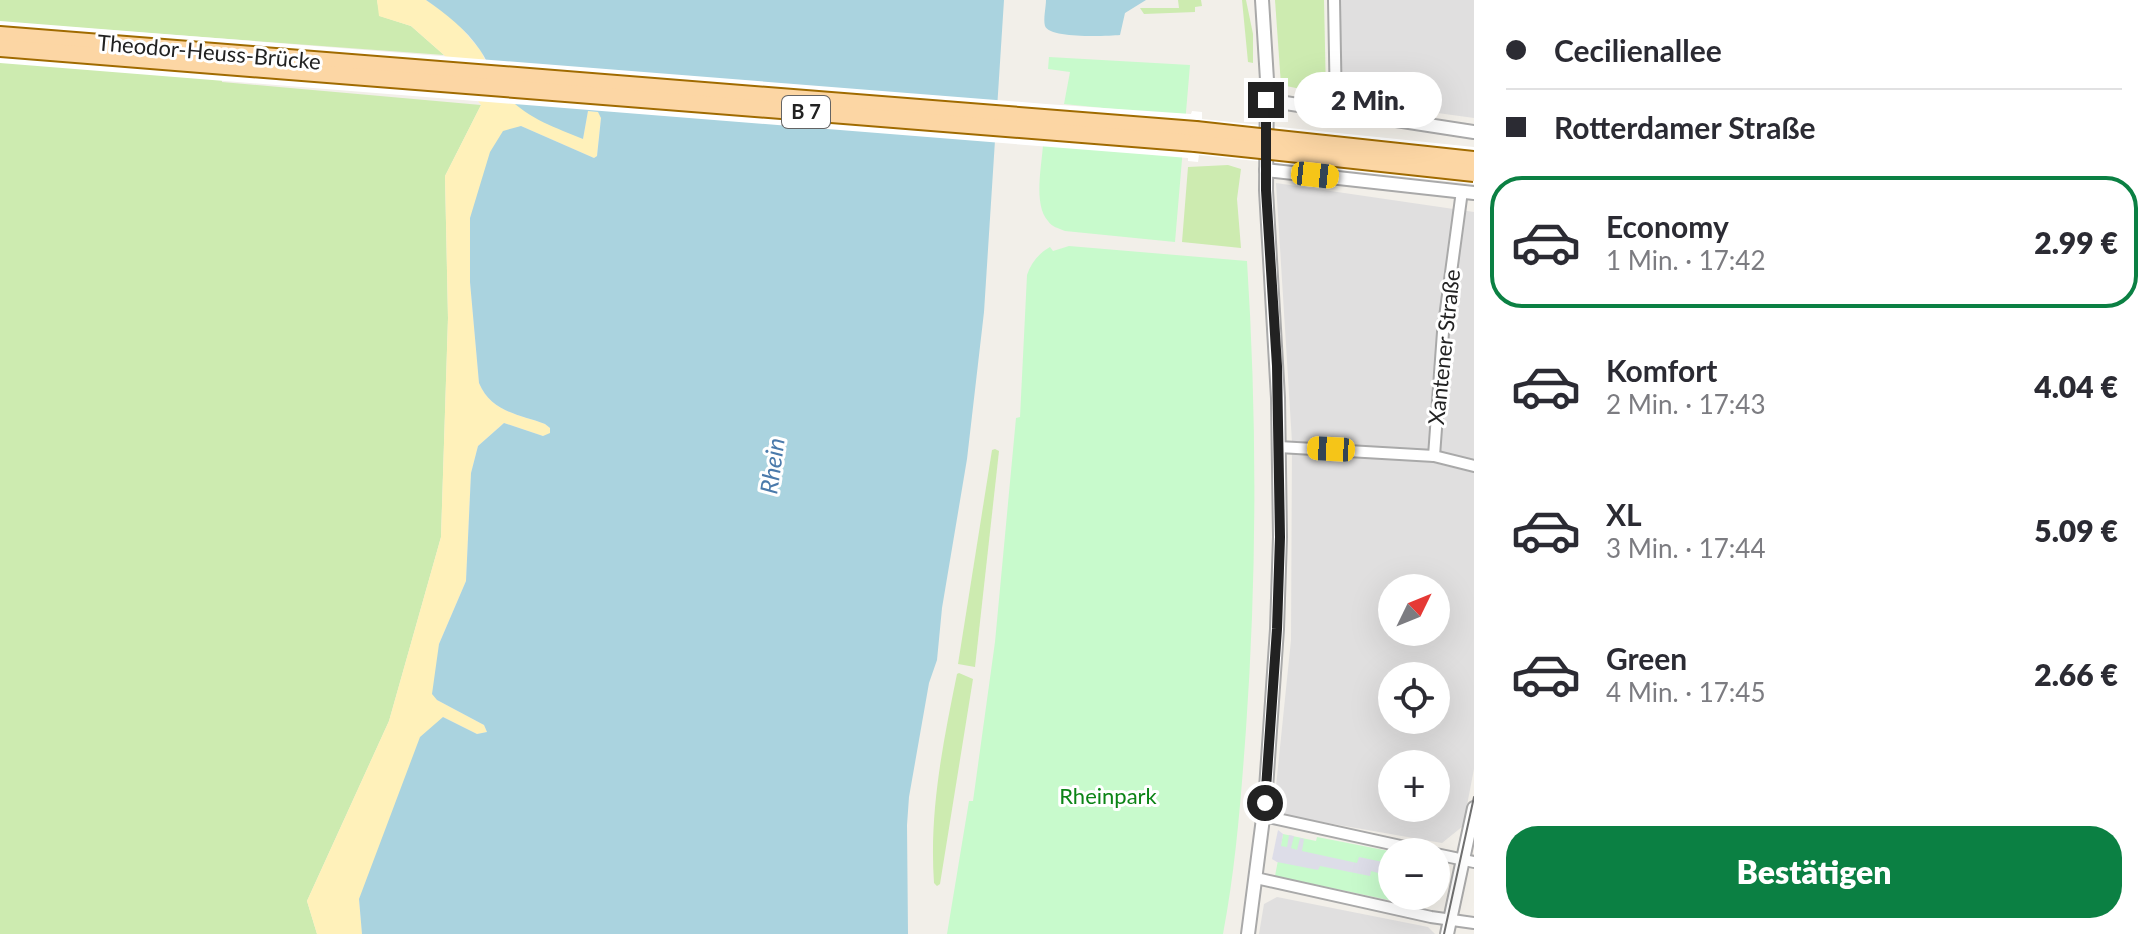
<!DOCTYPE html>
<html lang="de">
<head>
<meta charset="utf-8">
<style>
	:root { --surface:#fff; --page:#f2f2f3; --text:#2b2b33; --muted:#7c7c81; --line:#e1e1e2; --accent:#0b8043 }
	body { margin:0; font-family:Lato,sans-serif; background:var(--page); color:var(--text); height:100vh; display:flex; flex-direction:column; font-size:30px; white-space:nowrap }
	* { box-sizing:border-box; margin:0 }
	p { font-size:26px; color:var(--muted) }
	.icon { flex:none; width:44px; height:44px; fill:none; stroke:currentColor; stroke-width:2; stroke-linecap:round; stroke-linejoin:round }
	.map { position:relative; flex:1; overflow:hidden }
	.sheet { display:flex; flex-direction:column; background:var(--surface); width:680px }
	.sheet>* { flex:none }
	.banner { display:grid; align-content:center; height:176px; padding:0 32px; background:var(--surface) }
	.needle { width:52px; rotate:47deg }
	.controls { position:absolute; left:1378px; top:574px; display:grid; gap:16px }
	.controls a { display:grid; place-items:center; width:72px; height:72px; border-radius:50%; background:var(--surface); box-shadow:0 8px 32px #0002; font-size:40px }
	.end { position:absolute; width:36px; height:36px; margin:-18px; border:10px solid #222; background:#fff; box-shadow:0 0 0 4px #fff }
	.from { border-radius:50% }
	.bubble { position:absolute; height:56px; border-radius:28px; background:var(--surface); box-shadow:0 8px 32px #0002; font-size:26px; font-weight:800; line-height:56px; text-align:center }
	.car { position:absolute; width:24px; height:48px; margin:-24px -12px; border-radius:10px; box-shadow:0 0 6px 2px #0007; background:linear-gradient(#f5c518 24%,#345 0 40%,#f5c518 0 76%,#345 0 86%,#f5c518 0) }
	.banner b { display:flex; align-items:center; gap:28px; height:76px; font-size:30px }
	.banner b+b { border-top:2px solid var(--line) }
	.banner i { width:20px; height:20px; background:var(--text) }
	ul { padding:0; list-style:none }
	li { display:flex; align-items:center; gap:24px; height:132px; margin:0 16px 12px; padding:0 16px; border:4px solid transparent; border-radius:32px }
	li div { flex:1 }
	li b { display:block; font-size:30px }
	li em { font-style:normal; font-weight:800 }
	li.selected { border-color:var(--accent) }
	li>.icon { width:72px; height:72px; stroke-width:1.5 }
	.primary-button { display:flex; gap:16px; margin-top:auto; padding:16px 32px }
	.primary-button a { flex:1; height:92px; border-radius:32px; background:var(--accent); color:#fff; font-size:32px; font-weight:800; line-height:92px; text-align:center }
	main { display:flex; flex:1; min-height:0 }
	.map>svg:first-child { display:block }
	.residential { fill:#e0dfdf; fill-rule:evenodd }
	.grass { fill:#cdebb0 }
	.sand { fill:#fff1ba }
	.park { fill:#c8facc }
	.plaza { fill:#dddde8 }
	.water { fill:#aad3df }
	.pier { fill:#fff }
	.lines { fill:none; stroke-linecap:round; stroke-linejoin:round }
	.minor-casing { stroke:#a9a9a9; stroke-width:14 }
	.tertiary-casing { stroke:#a9a9a9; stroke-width:16 }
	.primary-casing { stroke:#a06b00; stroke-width:20 }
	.minor { stroke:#fff; stroke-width:10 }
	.tertiary { stroke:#fff; stroke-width:12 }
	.primary { stroke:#fcd6a4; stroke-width:16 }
	.tram { stroke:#707070; stroke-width:2 }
	.primary-bridge-casing { stroke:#a06b00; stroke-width:20; stroke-linecap:butt }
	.primary-bridge { stroke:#fcd6a4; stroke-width:16 }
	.route { stroke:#222; stroke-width:10 }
	.labels { text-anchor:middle; stroke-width:6; stroke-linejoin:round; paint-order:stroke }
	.shield { fill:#fff; stroke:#646464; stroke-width:2 }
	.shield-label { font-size:20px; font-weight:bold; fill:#222 }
	.street-label { font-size:22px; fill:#222; stroke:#fff }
	.park-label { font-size:22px; fill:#0c8416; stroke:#fff }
	.water-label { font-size:24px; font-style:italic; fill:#4a7aab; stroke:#fff }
</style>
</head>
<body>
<main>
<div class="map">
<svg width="1474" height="934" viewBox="0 0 1474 934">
	<rect width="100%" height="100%" fill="#f2efe9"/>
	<g class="residential">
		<path d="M1340 0H1474V118L1343 100Z"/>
		<path d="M1276 183 1474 212V769L1463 826 1442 843 1287 816 1274 806 1291 640 1292 442ZM1392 588H1436V632H1392ZM1392 676H1436V720H1392ZM1392 764H1436V808H1392Z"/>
		<path d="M1277 897 1428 927 1435 934H1259L1264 904Z"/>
	</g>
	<g class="grass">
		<path d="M0 0H377L380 16 411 26 444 55 0 22Z"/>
		<path d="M1178 0H1201L1202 6 1195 7V12L1144 14 1140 8H1179Z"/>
		<path d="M1242 0H1246L1253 34V63L1248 62Z"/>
		<path d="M1275 0H1324L1326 94 1281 85Z"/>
		<path d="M0 57 221 75 222 82 481 105 445 176 448 318 441 537 389 721 307 901 317 934H0Z"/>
		<path d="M1228 165 1241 169 1237 199 1241 248 1182 242 1188 167Z"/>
		<path d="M995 449 999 451 975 667 958 664 992 450Z"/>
		<path d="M959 673 973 679 940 884 937 886 934 883C929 811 943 743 957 674Z"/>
	</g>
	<path class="sand" d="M377 0H426L453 18 481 51 493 79 583 139 588 111 598 112 601 117 597 156 594 158 521 126 470 217V282L479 383C491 412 518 414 545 424L550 428V434L543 436 504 423 478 446 471 473 466 581 439 644 437 700 484 725 487 732 477 734 443 717 359 899 362 934H317L307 901 389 721 441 537 448 318 445 176 481 105 444 55 411 26 379 16Z"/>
	<g class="park">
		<path d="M1049 57 1190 65 1175 242 1065 231C1058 228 1052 227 1048 221 1033 204 1042 165 1043 144L1134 111 1064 104 1070 72 1048 69Z"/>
		<path d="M1069 246 1247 261C1257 417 1257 573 1246 729 1241 797 1236 866 1223 934H947L969 801H973L995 642 1016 418 1020 417 1027 275C1031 263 1039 253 1050 247L1053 251Z"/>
		<path d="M1283 834 1316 841 1317 837 1394 852 1392 896H1428L1426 908 1275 876Z"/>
	</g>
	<path class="plaza" d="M1278 830 1283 834 1281 846 1287 847 1289 835 1294 836 1291 848 1297 850 1300 838 1304 839 1302 851 1357 863 1359 857 1392 864V877L1371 871 1370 876 1320 866 1318 870 1277 862 1272 859Z"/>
	<g class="water">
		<path d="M426 0H1004L984 312 967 459 942 608 937 660 929 683 909 797 907 825 908 934H362L359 899 420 737 443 717 477 734 487 732 484 725 437 700 432 694 439 644 466 581 471 473 478 446 504 423 543 436 550 433V428L545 424C518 414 491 412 479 383L470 282V218L490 152 503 131 521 126 594 158 597 156 601 118 598 112 588 111 583 139C557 128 528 119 508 97 495 83 491 66 480 50 466 29 446 14 426 0Z"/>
		<path d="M1046 0H1146L1125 13 1120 35C1107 36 1050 39 1045 26 1043 19 1046 7 1046 0Z"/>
	</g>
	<path class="pier" d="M0 21 1046 104 1191 114 1192 111 1202 112V119L1474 147V184L1199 155 1198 162 1188 161V158L1152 155 0 63Z"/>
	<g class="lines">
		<g class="minor-casing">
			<g id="minor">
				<path d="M1334 0 1336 109"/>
				<path d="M1279 447 1434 456 1474 466"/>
				<path d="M1434 456 1443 332 1462 191"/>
				<path d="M1264 816 1428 852"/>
				<path d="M1436 854 1474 862"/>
				<path d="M1256 878 1431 917 1474 923"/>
			</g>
		</g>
		<g class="tertiary-casing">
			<g id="tertiary">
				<path d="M1266 100 1474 132"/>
				<path d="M1266 170 1474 193"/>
				<path d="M1248 934 1265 803 1277 629 1280 537 1278 398 1266 190 1267 80 1262 0"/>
				<path d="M1447 934 1474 808"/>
			</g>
		</g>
		<g class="primary-casing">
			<g id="primary">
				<path d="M0 35 1196 130"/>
				<path d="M0 48 1195 143"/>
			</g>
		</g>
		<use href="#minor" class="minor"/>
		<use href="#tertiary" class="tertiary"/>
		<use href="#primary" class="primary"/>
		<path class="tram" d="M1444 934 1474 797"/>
		<g class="primary-bridge-casing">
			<g id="primary-bridge">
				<path d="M1196 130 1474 160"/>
				<path d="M1195 143 1474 173"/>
			</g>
		</g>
		<use href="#primary-bridge" class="primary-bridge"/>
	</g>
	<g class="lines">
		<path class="route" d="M1265 803 1277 629 1280 537 1277 366 1266 190V100"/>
	</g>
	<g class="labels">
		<rect class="shield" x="782" y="96" width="48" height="32" rx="6"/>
		<g class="shield-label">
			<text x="806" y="119">B 7</text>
		</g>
		<g class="street-label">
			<text transform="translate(209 52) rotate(5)" y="8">Theodor-Heuss-Brücke</text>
			<text transform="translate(1444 347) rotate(-84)" y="8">Xantener Straße</text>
		</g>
		<g class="park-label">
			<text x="1108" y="804">Rheinpark</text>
		</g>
		<g class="water-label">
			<text transform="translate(773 466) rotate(-82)" y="8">Rhein</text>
		</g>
	</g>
</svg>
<div class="controls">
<a><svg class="needle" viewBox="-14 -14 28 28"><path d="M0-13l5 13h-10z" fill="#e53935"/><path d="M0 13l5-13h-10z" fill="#7c7c81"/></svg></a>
<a><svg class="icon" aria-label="locate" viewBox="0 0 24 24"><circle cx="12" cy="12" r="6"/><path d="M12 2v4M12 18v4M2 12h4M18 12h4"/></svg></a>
<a>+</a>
<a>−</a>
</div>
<i class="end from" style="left:1265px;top:803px"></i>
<i class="end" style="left:1266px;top:100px"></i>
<div class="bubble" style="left:1294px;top:72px;width:148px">2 Min.</div>
<i class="car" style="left:1315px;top:175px;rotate:96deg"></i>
<i class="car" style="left:1331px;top:449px;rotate:273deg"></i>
</div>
<section class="sheet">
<div class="banner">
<b><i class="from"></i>Cecilienallee</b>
<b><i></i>Rotterdamer Straße</b>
</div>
<ul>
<li class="selected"><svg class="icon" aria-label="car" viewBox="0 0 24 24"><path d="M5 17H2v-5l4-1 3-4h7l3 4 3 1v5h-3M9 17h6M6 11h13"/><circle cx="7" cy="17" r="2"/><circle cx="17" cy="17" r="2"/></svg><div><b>Economy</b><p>1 Min. · 17:42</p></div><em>2.99 €</em></li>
<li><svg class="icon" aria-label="car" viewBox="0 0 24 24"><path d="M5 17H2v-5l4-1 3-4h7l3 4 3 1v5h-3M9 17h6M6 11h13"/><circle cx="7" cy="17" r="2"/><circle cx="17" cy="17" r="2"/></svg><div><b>Komfort</b><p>2 Min. · 17:43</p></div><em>4.04 €</em></li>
<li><svg class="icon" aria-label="car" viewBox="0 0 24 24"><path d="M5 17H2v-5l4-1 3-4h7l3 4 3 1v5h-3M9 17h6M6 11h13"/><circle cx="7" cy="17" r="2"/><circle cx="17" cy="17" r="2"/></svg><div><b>XL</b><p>3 Min. · 17:44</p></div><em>5.09 €</em></li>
<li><svg class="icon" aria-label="car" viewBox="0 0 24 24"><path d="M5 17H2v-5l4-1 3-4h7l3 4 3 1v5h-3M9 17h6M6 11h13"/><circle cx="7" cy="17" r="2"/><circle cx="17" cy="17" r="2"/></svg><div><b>Green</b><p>4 Min. · 17:45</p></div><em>2.66 €</em></li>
</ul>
<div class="primary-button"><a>Bestätigen</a></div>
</section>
</main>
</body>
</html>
